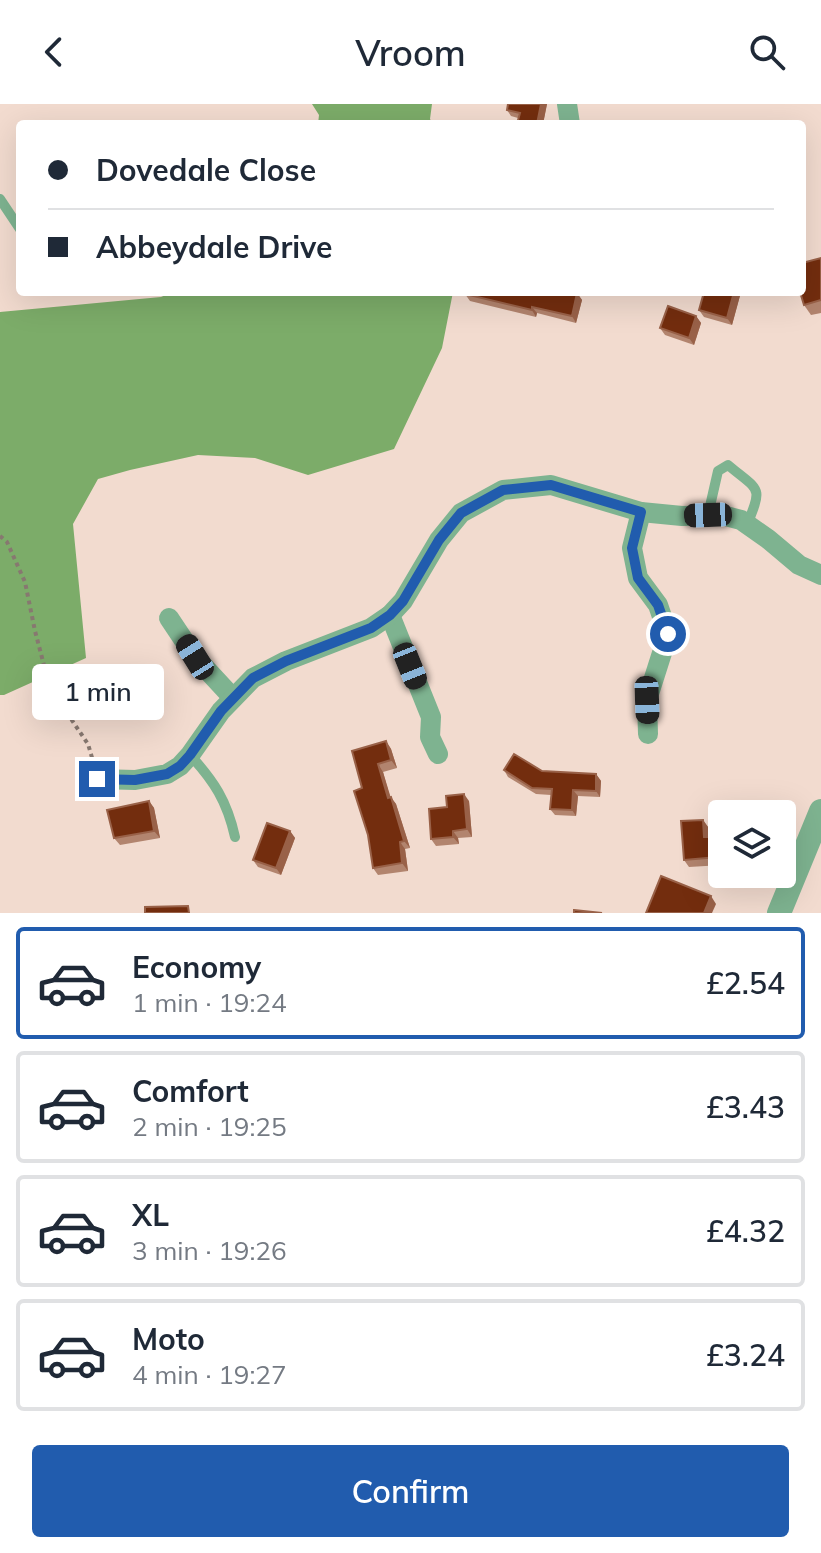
<!DOCTYPE html>
<html lang="en">
<head>
<meta charset="utf-8">
<style>
	:root { --surface:#fff; --page:#f2f2f3; --text:#1f2937; --muted:#747a83; --line:#e0e1e3; --accent:#215cae }
	body { margin:0; font-family:Mulish,sans-serif; background:var(--page); color:var(--text); height:100vh; display:flex; flex-direction:column; font-size:30px; white-space:nowrap }
	* { box-sizing:border-box; margin:0 }
	p { font-size:26px; color:var(--muted) }
	.icon { flex:none; width:44px; height:44px; fill:none; stroke:currentColor; stroke-width:2; stroke-linecap:round; stroke-linejoin:round }
	.map { position:relative; height:809px; overflow:hidden }
	.sheet { display:flex; flex-direction:column; background:var(--surface); flex:1 }
	.sheet>* { flex:none }
	.top-card { position:absolute; left:16px; top:16px; width:790px; height:176px; border-radius:8px; box-shadow:0 8px 32px #0002; display:grid; align-content:center; height:176px; padding:0 32px; background:var(--surface) }
	.buttons { position:absolute; left:708px; top:696px; display:grid; gap:16px }
	.buttons a { display:grid; place-items:center; width:88px; height:88px; border-radius:8px; background:var(--surface); box-shadow:0 8px 32px #0002; font-size:40px }
	.end { position:absolute; width:36px; height:36px; margin:-18px; border:10px solid #215cae; background:#fff; box-shadow:0 0 0 4px #fff }
	.from { border-radius:50% }
	.bubble { position:absolute; height:56px; border-radius:8px; background:var(--surface); box-shadow:0 8px 32px #0002; font-size:26px; font-weight:600; line-height:56px; text-align:center }
	.car { position:absolute; width:24px; height:48px; margin:-24px -12px; border-radius:10px; box-shadow:0 0 6px 2px #0007; background:linear-gradient(#222 24%,#8ab4d8 0 40%,#222 0 76%,#8ab4d8 0 86%,#222 0) }
	.top-card b { display:flex; align-items:center; gap:28px; height:76px; font-size:30px }
	.top-card b+b { border-top:2px solid var(--line) }
	.top-card i { width:20px; height:20px; background:var(--text) }
	ul { padding:14px 0 0; list-style:none }
	li { display:flex; align-items:center; gap:24px; height:112px; margin:0 16px 12px; padding:0 16px; border:4px solid var(--line); border-radius:8px }
	li div { flex:1 }
	li b { display:block; font-size:30px }
	li em { font-style:normal; font-weight:600 }
	li.selected { border-color:var(--accent) }
	li>.icon { width:72px; height:72px; stroke-width:1.5 }
	.primary-button { display:flex; gap:16px; margin-top:auto; padding:16px 32px }
	.primary-button a { flex:1; height:92px; border-radius:8px; background:var(--accent); color:#fff; font-size:32px; font-weight:600; line-height:92px; text-align:center }
	header { display:flex; justify-content:space-between; align-items:center; height:104px; padding:0 32px; background:var(--surface); font-size:36px; font-weight:600 }
	.map>svg:first-child { display:block }
	.forest { fill:#7cac69 }
	.lines { fill:none; stroke-linecap:round; stroke-linejoin:round }
	.path { stroke:#877870; stroke-width:4; stroke-dasharray:4 4; stroke-linecap:butt }
	.service { stroke:#7eb390; stroke-width:10 }
	.minor { stroke:#7eb390; stroke-width:20 }
	.tertiary { stroke:#7eb390; stroke-width:24 }
	.wall { fill:#b2846e }
	.shaded-wall { fill:#996148 }
	.building { fill:#732d0e; stroke:#996148; stroke-width:2 }
	.route { stroke:#215cae; stroke-width:10 }
</style>
</head>
<body>
<header><svg class="icon" aria-label="back" viewBox="0 0 24 24"><path d="M15 5l-7 7 7 7"/></svg>Vroom<svg class="icon" aria-label="search" viewBox="0 0 24 24"><circle cx="10" cy="10" r="6"/><path d="M15 15l6 6"/></svg></header>
<div class="map">
<svg width="821" height="809" viewBox="0 0 821 809">
	<rect width="100%" height="100%" fill="#f2dbcf"/>
	<g class="forest">
		<path d="M312 0H432L430 15 433 20H318L319 11Z"/>
		<path d="M173 188H453L442 244 394 345 308 371 255 354 198 351 130 366 98 375 73 420 86 554 4 591H0V208L161 193Z"/>
	</g>
	<g class="lines">
		<path class="path" d="M0 432 7 438 25 478 35 527 50 584 88 640 93 657"/>
		<g class="service">
			<path d="M0 95 20 125"/>
			<path d="M708 411 718 367 728 361C760 388 763 381 747 421"/>
			<path d="M190 651C214 677 227 697 235 733"/>
		</g>
		<g class="minor">
			<path d="M567 0 570 20"/>
			<path d="M641 408 632 444 638 474 658 501 668 530 647 596 648 630"/>
			<path d="M390 511 431 613 430 633 438 650"/>
			<path d="M169 514 195 553 233 594"/>
			<path d="M97 675 135 676 167 670 180 662 190 651 221 607 253 574 286 557 371 524 390 511 403 497 439 436 461 409 503 386 551 381 641 408 682 412 722 411 741 416 768 435 799 461 821 471"/>
		</g>
		<path class="tertiary" d="M779 809 821 707"/>
	</g>
	<g class="wall">
		<path d="M508 0H547L543 20H517L518 14 511 12 507 6Z"/>
		<path d="M821 154V209L811 211 804 201Z"/>
		<path d="M741 188 732 221 704 213 699 206Z"/>
		<path d="M577 189 582 196 576 219 537 209 536 213 470 197 465 190Z"/>
		<path d="M696 212 701 219 694 241 665 231 660 224Z"/>
		<path d="M386 637 391 645 397 664 383 668 390 693 396 700 410 744 405 745 408 767 378 771 373 764 362 684Z"/>
		<path d="M504 666 596 670 601 677 600 693 578 692 576 712 555 711 550 705 551 691 536 690 508 673Z"/>
		<path d="M149 697 154 704 160 734 120 741 114 734Z"/>
		<path d="M469 697 472 733 458 734 459 740 436 742 431 735Z"/>
		<path d="M703 716 708 723 709 733H717L722 740V761L689 763 684 756Z"/>
		<path d="M290 727 295 734 281 771 258 763 253 756Z"/>
	</g>
	<g class="shaded-wall">
		<path d="M541 0H547L543 20H537Z"/>
		<path d="M734 188H741L732 221 727 214Z"/>
		<path d="M577 189 582 196 576 219 572 212Z"/>
		<path d="M532 203 537 209 536 213 532 206Z"/>
		<path d="M696 212 701 219 694 241 689 234Z"/>
		<path d="M386 637 391 645 397 664 391 656Z"/>
		<path d="M378 660 383 668 393 701 388 694Z"/>
		<path d="M596 670 601 677 600 693 596 687Z"/>
		<path d="M573 686 578 692 576 712 572 706Z"/>
		<path d="M464 690 469 697 472 733 467 725Z"/>
		<path d="M391 693 396 700 410 744 404 737Z"/>
		<path d="M149 697 154 704 160 734 154 727Z"/>
		<path d="M703 716 708 723 709 741 704 733Z"/>
		<path d="M290 727 295 734 281 771 276 764Z"/>
		<path d="M453 727 458 734 459 740 453 733Z"/>
		<path d="M717 733 722 740V759L718 753Z"/>
		<path d="M400 738 405 745 408 767 402 759Z"/>
		<path d="M711 792 716 800 712 809H704Z"/>
	</g>
	<g class="building">
		<path d="M508 0H541L537 20H517L520 9 507 6Z"/>
		<path d="M821 154V196L804 201 800 188H802V159Z"/>
		<path d="M465 188H573L577 189 572 212 532 203V206L465 190Z"/>
		<path d="M704 188H734L727 214 699 206Z"/>
		<path d="M668 202 696 212 689 234 660 224Z"/>
		<path d="M386 637 391 656 378 660 388 694 391 693 404 737 400 738 402 759 373 764 368 731 354 687 362 684 352 647Z"/>
		<path d="M514 650 542 667 596 670V687L573 686 572 706 550 705 552 685 532 684 504 666Z"/>
		<path d="M464 690 467 725 453 727V733L431 735 429 705 447 703 446 692Z"/>
		<path d="M149 697 154 727 114 734 107 706Z"/>
		<path d="M703 716 704 733H717L718 753 684 756 681 717Z"/>
		<path d="M267 719 290 727 276 764 253 756Z"/>
		<path d="M661 772 711 792 704 809H646Z"/>
		<path d="M188 802 189 809H145V803Z"/>
		<path d="M574 806 602 809H574Z"/>
	</g>
	<g class="lines">
		<path class="route" d="M97 675 135 676 167 670 180 662 190 651 221 607 253 574 286 557 371 524 390 511 403 497 439 436 461 409 503 386 551 381 641 408 632 444 638 474 658 501 668 530"/>
	</g>
</svg>
<div class="buttons">
<a><svg class="icon" aria-label="layers" viewBox="0 0 24 24"><path d="M12 4l9 5-9 5-9-5zM3 14l9 5 9-5"/></svg></a>
</div>
<i class="end from" style="left:668px;top:530px"></i>
<i class="end" style="left:97px;top:675px"></i>
<div class="bubble" style="left:32px;top:560px;width:132px">1 min</div>
<i class="car" style="left:708px;top:411px;rotate:268deg"></i>
<i class="car" style="left:195px;top:553px;rotate:328deg"></i>
<i class="car" style="left:410px;top:562px;rotate:158deg"></i>
<i class="car" style="left:647px;top:596px;rotate:178deg"></i>
<div class="top-card">
<b><i class="from"></i>Dovedale Close</b>
<b><i></i>Abbeydale Drive</b>
</div>
</div>
<section class="sheet">
<ul>
<li class="selected"><svg class="icon" aria-label="car" viewBox="0 0 24 24"><path d="M5 17H2v-5l4-1 3-4h7l3 4 3 1v5h-3M9 17h6M6 11h13"/><circle cx="7" cy="17" r="2"/><circle cx="17" cy="17" r="2"/></svg><div><b>Economy</b><p>1 min · 19:24</p></div><em>£2.54</em></li>
<li><svg class="icon" aria-label="car" viewBox="0 0 24 24"><path d="M5 17H2v-5l4-1 3-4h7l3 4 3 1v5h-3M9 17h6M6 11h13"/><circle cx="7" cy="17" r="2"/><circle cx="17" cy="17" r="2"/></svg><div><b>Comfort</b><p>2 min · 19:25</p></div><em>£3.43</em></li>
<li><svg class="icon" aria-label="car" viewBox="0 0 24 24"><path d="M5 17H2v-5l4-1 3-4h7l3 4 3 1v5h-3M9 17h6M6 11h13"/><circle cx="7" cy="17" r="2"/><circle cx="17" cy="17" r="2"/></svg><div><b>XL</b><p>3 min · 19:26</p></div><em>£4.32</em></li>
<li><svg class="icon" aria-label="car" viewBox="0 0 24 24"><path d="M5 17H2v-5l4-1 3-4h7l3 4 3 1v5h-3M9 17h6M6 11h13"/><circle cx="7" cy="17" r="2"/><circle cx="17" cy="17" r="2"/></svg><div><b>Moto</b><p>4 min · 19:27</p></div><em>£3.24</em></li>
</ul>
<div class="primary-button"><a>Confirm</a></div>
</section>
</body>
</html>
